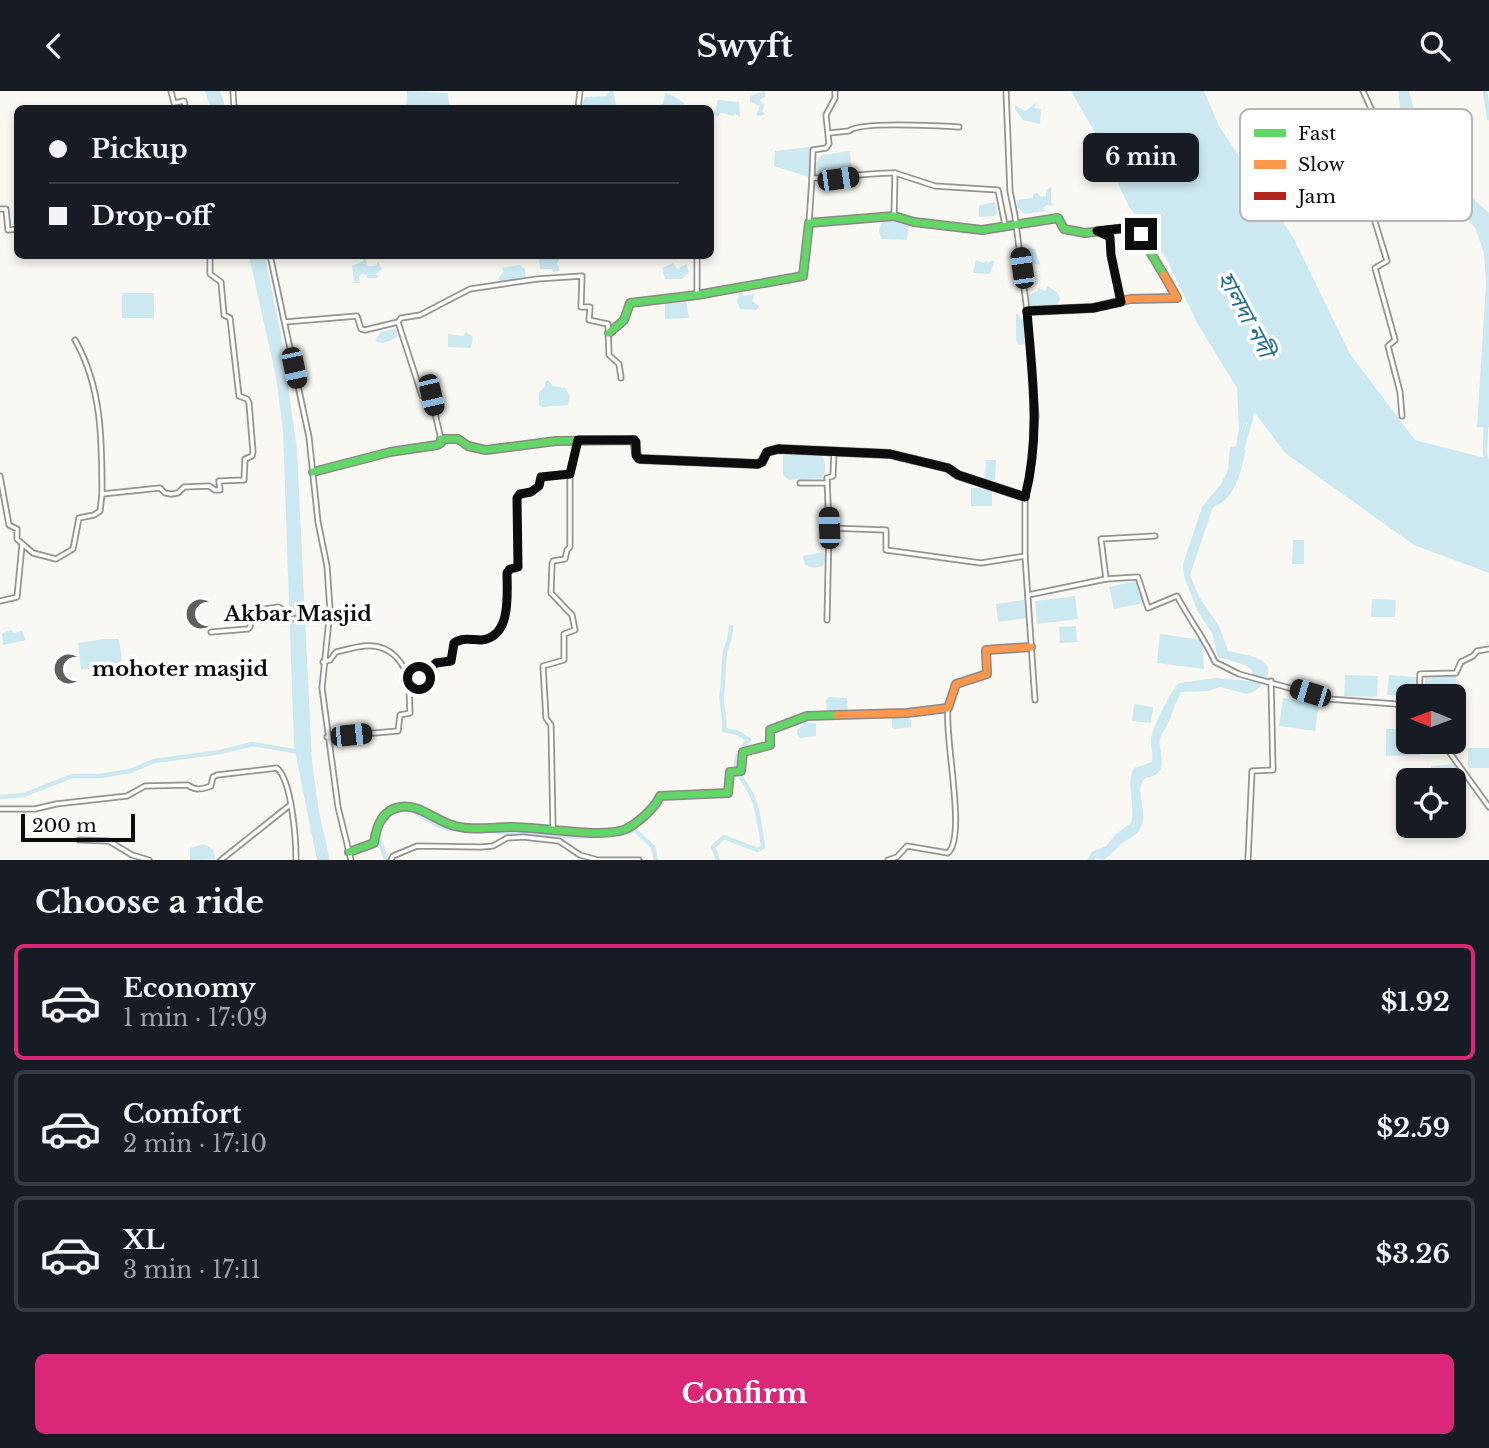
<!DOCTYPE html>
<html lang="en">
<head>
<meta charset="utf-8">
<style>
	:root { --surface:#171b24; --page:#242831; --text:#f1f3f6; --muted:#9ea1a6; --line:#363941; --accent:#db2777 }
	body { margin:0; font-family:"Libre Baskerville","Noto Sans Bengali",serif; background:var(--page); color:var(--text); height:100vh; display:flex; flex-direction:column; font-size:26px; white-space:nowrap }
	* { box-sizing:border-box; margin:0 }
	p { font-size:23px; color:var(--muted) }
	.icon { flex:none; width:38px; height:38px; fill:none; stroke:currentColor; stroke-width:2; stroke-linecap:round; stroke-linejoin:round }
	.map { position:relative; height:769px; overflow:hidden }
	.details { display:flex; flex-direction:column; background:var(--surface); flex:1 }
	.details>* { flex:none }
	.banner { position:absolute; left:14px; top:14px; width:700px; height:154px; border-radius:10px; box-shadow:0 4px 10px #0003; display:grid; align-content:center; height:154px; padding:0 35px; background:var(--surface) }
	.needle { width:46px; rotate:271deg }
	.tools { position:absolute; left:1396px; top:593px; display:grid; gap:14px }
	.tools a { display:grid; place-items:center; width:70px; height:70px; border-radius:10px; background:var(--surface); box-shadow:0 4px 10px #0003; font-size:35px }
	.scale { position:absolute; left:21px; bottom:18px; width:114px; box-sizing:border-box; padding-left:7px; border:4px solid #0d0d0d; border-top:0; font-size:19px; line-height:24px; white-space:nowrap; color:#0d0d0d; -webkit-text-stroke:5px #fff; paint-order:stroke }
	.end { position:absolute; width:32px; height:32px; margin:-16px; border:9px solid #0d0d0d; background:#fff; box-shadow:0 0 0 4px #fff }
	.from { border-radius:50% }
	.bubble { position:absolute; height:49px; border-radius:10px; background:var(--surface); box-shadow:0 4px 10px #0003; font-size:23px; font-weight:700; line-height:49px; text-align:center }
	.car { position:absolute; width:21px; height:42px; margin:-21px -10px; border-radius:9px; box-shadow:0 0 5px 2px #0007; background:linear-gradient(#222 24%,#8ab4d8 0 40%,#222 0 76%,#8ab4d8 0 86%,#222 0) }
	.banner b { display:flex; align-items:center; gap:24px; height:66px; font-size:26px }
	.banner b+b { border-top:2px solid var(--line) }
	.banner i { width:18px; height:18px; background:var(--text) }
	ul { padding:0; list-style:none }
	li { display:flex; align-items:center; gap:21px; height:116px; margin:0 14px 10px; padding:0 21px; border:4px solid var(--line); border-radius:10px }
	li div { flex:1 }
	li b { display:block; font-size:26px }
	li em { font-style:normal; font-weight:700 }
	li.active { border-color:var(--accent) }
	li>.icon { width:63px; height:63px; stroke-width:1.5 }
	h2 { padding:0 35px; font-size:32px; line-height:84px }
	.primary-button { display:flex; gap:14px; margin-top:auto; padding:14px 35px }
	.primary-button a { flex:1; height:80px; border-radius:10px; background:var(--accent); color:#fff; font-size:28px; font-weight:700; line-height:80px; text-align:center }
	header { display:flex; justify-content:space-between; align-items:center; height:91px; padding:0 35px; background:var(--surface); font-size:32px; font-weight:700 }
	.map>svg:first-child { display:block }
	.water { fill:#cce9f1 }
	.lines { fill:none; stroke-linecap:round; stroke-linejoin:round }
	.canal { stroke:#cce9f1; stroke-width:4.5 }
	.street-casing { stroke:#949390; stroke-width:7 }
	.fast-casing { stroke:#8a8987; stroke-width:10 }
	.slow-casing { stroke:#8a8987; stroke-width:10 }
	.jam-casing { stroke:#8a8987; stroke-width:10 }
	.street { stroke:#fefefd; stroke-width:3.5 }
	.fast { stroke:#63d668; stroke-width:7 }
	.slow { stroke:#ff974d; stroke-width:7 }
	.jam { stroke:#b3261e; stroke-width:7 }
	.route { stroke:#0d0d0d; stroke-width:9 }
	.labels { text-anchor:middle; stroke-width:7; stroke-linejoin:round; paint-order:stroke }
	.poi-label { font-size:21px; font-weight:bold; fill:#0d0d0d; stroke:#fff; text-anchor:start }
	.water-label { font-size:23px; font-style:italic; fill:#226f93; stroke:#fff }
	.key { fill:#fff; stroke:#b6b6b6; stroke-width:2 }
	.key-label { font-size:19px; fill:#0d0d0d }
</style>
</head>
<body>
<header><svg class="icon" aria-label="back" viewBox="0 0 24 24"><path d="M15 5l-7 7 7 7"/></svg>Swyft<svg class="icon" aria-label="search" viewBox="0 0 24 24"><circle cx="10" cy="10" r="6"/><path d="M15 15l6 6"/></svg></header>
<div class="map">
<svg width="1489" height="769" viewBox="0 0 1489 769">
	<rect width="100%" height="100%" fill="#faf8f2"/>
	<g class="water">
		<path d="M205 0H220L226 17H210Z"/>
		<path d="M407 0 448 2 449 17H406Z"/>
		<path d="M610 0H613L617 17H581L585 6 605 5Z"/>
		<path d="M764 0 766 5 760 9 761 12 765 14 762 20 765 23 760 25 756 24 760 15 750 11V5Z"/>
		<path d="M1071 0H1204L1219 35 1294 148 1350 263 1415 349 1489 368V482L1414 454 1285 362 1255 322 1246 333 1241 358 1246 359C1241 379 1236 409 1213 416L1190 484 1199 506 1219 535 1228 560C1240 563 1280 566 1265 589 1260 597 1255 601 1247 603L1220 596 1209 600 1182 601C1175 611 1173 621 1168 632 1166 637 1162 642 1160 647 1157 662 1173 683 1145 687 1133 700 1149 720 1141 736 1137 746 1126 748 1120 754 1114 760 1111 764 1103 769L1095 767V769H1087L1092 761 1106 755 1116 743 1131 732C1136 714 1125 693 1134 677L1152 671C1153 663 1151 655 1151 648 1152 637 1171 599 1179 592L1216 587 1252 590 1253 580C1246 571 1228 571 1217 565L1213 544 1197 519 1184 485 1183 473 1202 416 1221 393 1228 379 1230 356 1236 355 1239 338 1237 297 1197 232 1166 167 1128 114 1093 38Z"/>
		<path d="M1398 0H1409L1424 55 1440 78 1489 122V336H1477L1486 192 1484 162 1475 137 1439 95 1426 84 1413 66 1402 33Z"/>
		<path d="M665 2 672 4 684 12 683 17H655L656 15 663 13Z"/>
		<path d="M718 9 739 11 740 26 735 23 733 25 721 22 717 26 714 23Z"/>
		<path d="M1036 12 1035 17 1041 18 1040 33 1023 29 1015 18V14L1025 20Z"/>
		<path d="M810 56 809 86 774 75 775 60Z"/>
		<path d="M850 60 852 81 823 86 817 84 816 72 822 64Z"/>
		<path d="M1051 96V111L1054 115 1047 114 1043 117 1046 120 1024 123 1017 116V109L1033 107V103L1037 102 1041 106 1046 105V99Z"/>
		<path d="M995 111 997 122 995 125 979 126V114Z"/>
		<path d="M892 129 909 133 907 149 881 148 879 139 882 131Z"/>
		<path d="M1029 157 1035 158 1040 174 1022 170 1023 162Z"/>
		<path d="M249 165H265L281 244 297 359 312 671 319 721 330 769H317L294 655 283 340 276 286Z"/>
		<path d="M364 165H367L366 170 368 175H375L378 171 382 178 376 183 379 187H367V184L361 183 359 186 360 192H354L352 175 363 170Z"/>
		<path d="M555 165 561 166 557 172 560 179 554 182 552 178H540L539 166Z"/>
		<path d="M976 169 984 172 987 169 988 172 992 169 995 171 989 183 973 182Z"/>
		<path d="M673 172 677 178 686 173 689 181 682 188H665L662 177Z"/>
		<path d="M519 174 525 178 526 186 500 191 498 188 503 181 502 177Z"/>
		<path d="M1047 195 1057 201 1060 207 1057 215 1031 218 1028 204 1038 200V197L1045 200Z"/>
		<path d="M739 200H742L743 205 755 203 752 210 759 215 757 219 740 218 737 211Z"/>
		<rect x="122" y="202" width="32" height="25"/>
		<path d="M686 210 689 227 665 228V212Z"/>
		<path d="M1016 223H1019L1020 228H1024L1025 253 1019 254 1016 249Z"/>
		<path d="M395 238 398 245C391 250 382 254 375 250L381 241Z"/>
		<path d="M466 241 473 246 471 257 448 256V243L463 245Z"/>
		<path d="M548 289 553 295 565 297 570 305 568 314 542 316 539 314V302L545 295V291Z"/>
		<path d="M809 361 821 363 825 372V387L789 389 783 384V364Z"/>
		<path d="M986 369H996L995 389H985Z"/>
		<rect x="971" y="397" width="21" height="18"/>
		<path d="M1293 449H1304V473H1292Z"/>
		<path d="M823 461 826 466 823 475 814 477 805 474 803 465Z"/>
		<path d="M1139 489 1144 512 1114 518 1109 496Z"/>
		<path d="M1075 505 1078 528 1037 533 1035 510Z"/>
		<path d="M1372 508 1396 509 1395 526H1371Z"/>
		<path d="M1024 509 1026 527 998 531 996 513Z"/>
		<path d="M1076 535 1077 551 1060 552 1059 536Z"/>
		<path d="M11 539 14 542 22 540 26 549 3 554 2 542Z"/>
		<path d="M1160 543 1202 549 1204 578 1157 572Z"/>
		<path d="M104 548H119L122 569 116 573 81 579 78 552Z"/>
		<path d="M1345 584 1378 585 1377 606 1344 605Z"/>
		<path d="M1389 584 1416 586 1415 605 1387 604Z"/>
		<path d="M1425 585H1456L1457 609H1454V606L1425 605Z"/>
		<path d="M829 606 847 607 848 618 842 621 827 620 826 609Z"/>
		<path d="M1283 607 1319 612 1315 640 1279 635Z"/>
		<path d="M1134 613 1153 616 1151 632 1132 630Z"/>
		<path d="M908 626 911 630V636L895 638 892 636V627Z"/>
		<path d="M805 632H816V645L801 647 797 644V639Z"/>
		<path d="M1386 638H1409V651H1420V664L1386 665Z"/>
		<rect x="1468" y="657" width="21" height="20"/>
		<path d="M1455 673 1456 684 1432 686 1431 675Z"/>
		<path d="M203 753C211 756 215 759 215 768L190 769V757Z"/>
	</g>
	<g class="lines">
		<g class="canal">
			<path d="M1485 0 1489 27"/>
			<path d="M1486 331 1485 362 1489 382"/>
			<path d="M1241 362 1251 327"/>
			<path d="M0 706 24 704 72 685H100L130 680 154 670 221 661 252 653 300 661"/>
			<path d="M472 739C526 742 582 752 635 739L653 756 656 769"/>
			<path d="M386 769 377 740 390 721 410 718 437 734 448 738 463 739"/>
			<path d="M718 769 713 756 724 746 757 759 763 756C761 740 759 722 753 707 742 682 723 676 749 649L738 642 724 639C726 626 720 612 722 601 724 588 723 574 725 562 727 553 731 546 731 536"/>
		</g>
		<g class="street-casing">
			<g id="street">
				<path d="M171 0 174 12 184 10 186 18"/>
				<path d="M233 0 234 18"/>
				<path d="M1006 0 1010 100 1015 125 1027 220 1036 325 1031 381 1025 406V465L1035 609"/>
				<path d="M1363 0 1374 24 1364 31 1366 39 1357 45 1379 117 1372 121 1387 170 1375 177 1395 249 1388 255 1400 301 1402 325"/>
				<path d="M578 18 580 0"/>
				<path d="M829 42 849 40C859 30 940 35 959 36"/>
				<path d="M895 82 935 95 998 99 1005 134"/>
				<path d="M812 87 813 59 826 57 829 53 826 24 835 7V0"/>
				<path d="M0 118H6L8 139 18 138"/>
				<path d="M809 132 812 87C840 88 867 81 895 82L894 125"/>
				<path d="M1099 142 1110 146 1111 165 1121 211"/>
				<path d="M270 164 309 346 318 431 327 475 330 519 322 597 338 716 351 769"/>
				<path d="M697 204V164"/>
				<path d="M285 231 357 225 361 238 365 239 398 231 422 305H431L441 348"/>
				<path d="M398 231 401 227 420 224 470 198 537 188 582 185 581 216H590L589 229 608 233 609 264 619 273 621 287"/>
				<path d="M75 249C102 296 102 350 102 403"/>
				<path d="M0 385 9 434 17 438V448L33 462 56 468 73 458 79 427 94 424 100 420 102 403 160 397 165 402 171 403 178 402 184 396 209 395 215 399H220L219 390 244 389 245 368 252 365 253 361 249 312 247 308 239 305 230 227 224 224 221 191 210 183V164"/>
				<path d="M800 392H827"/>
				<path d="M829 437 827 387 833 385 834 360"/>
				<path d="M1106 488 1101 448 1155 445"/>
				<path d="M1028 504 1106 488 1138 486 1148 517 1177 505C1189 528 1205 548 1215 571L1239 583 1329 608 1409 614"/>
				<path d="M0 510 17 506 22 454"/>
				<path d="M827 529 829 437 886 439V459L981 472 1025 465"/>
				<path d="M211 541 248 538 250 536 252 520 278 516 281 517 284 528 329 526"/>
				<path d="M323 571 330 569 336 561C345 559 355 556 364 555 390 552 407 572 409 596 422 583 432 571 451 570L454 553C462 546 471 549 481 549 512 546 507 503 507 482L510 478 518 476 517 407 520 403 531 401 539 395 541 386 570 383"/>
				<path d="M1419 606 1420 583 1456 582 1461 571 1473 565 1477 560 1489 558"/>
				<path d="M327 646 398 640 400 624 410 622 409 596"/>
				<path d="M1442 651 1489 716"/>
				<path d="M0 718H35L56 713 127 705 145 695 188 694C195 700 203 698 211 695L213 686 217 684 277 677C292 690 296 749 296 769"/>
				<path d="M553 737 551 634 546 627 543 575 564 569V543L575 539 572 524 551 502 552 473 553 470 565 468 567 459 570 456V383L578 349"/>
				<path d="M79 749 109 750 132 764 149 769"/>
				<path d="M221 769 290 714"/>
				<path d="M391 769 393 765 417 755 481 756 493 755 507 747 523 746 559 750 580 764 598 769H639"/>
				<path d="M888 769 897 766 907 755 948 762C967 745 944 647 948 617"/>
				<path d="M1248 769 1252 680 1273 679 1271 590"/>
			</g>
		</g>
		<g class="fast-casing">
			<g id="fast">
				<path d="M609 242 624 229 630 212 697 204 803 185 809 132 894 125 914 131 982 139 1058 127 1064 138 1085 142 1135 136 1164 184"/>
				<path d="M313 381 390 361 437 354 441 352V348H458L468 355 486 359 556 350 634 349 637 365 641 368 758 373 762 371 767 361 778 358 890 363 902 366"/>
				<path d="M349 761 374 752C376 736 382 719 400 716 419 712 437 731 455 735 473 740 494 736 513 736 541 736 602 748 626 738 638 732 655 717 660 705L728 702 730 681 741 680 743 661 770 654V639L807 625 837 624"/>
			</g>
		</g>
		<g class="slow-casing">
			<g id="slow">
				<path d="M1027 220 1093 217 1130 208 1177 207 1164 184"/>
				<path d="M837 624 907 622 948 617 956 593 987 583 986 559 1031 556"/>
			</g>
		</g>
		<g class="jam-casing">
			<path id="jam" d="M902 366 948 377 958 384 1025 406"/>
		</g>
		<use href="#street" class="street"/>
		<use href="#fast" class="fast"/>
		<use href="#slow" class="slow"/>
		<use href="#jam" class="jam"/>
	</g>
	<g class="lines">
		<path class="route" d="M419 587 436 572 451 570 454 552C462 546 471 549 481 549 512 546 507 503 507 482L510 478 518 476 517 407 520 403 531 401 539 395 541 386 570 383 578 349H634L636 351V364L639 368 758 373 762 371 767 361 778 358 890 363 948 377 958 384 1025 406C1041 344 1032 283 1027 220L1093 217 1121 211 1111 164 1110 146 1097 140 1135 136 1141 143"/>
	</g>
	<defs>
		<g id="mosque-bare" transform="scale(2.415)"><path d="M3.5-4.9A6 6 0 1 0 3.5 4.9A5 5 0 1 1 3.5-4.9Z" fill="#605f5d" stroke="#fff" stroke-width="2.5" paint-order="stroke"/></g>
	</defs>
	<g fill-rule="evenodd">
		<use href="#mosque-bare" x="201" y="523"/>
		<use href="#mosque-bare" x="69" y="578"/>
	</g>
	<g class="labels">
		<g class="poi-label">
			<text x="224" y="530">Akbar Masjid</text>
			<text x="92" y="585">mohoter masjid</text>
		</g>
		<g class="water-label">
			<text transform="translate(1246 223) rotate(62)" y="8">হালদা নদী</text>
		</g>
	</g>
	<rect x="1240" y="18" width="232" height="112" rx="10" class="key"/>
	<rect x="1254" y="38" width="32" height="8" fill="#63d668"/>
	<rect x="1254" y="69" width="32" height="9" fill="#ff974d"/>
	<rect x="1254" y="101" width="32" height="8" fill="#b3261e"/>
	<g class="key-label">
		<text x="1298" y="49">Fast</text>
		<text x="1298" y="80">Slow</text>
		<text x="1298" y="112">Jam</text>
	</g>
</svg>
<div class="tools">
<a><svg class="needle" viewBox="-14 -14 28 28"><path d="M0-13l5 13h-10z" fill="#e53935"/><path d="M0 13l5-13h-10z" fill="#9ea1a6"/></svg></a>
<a><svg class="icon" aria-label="locate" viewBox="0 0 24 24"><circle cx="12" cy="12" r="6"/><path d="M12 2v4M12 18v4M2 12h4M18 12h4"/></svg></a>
</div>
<div class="scale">200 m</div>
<i class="end from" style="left:419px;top:587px"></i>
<i class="end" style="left:1141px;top:143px"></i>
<div class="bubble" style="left:1083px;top:42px;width:116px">6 min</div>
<i class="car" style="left:838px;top:88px;rotate:82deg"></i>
<i class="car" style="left:1022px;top:177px;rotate:352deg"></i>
<i class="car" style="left:294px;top:277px;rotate:168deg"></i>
<i class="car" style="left:431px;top:304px;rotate:167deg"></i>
<i class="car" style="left:829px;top:437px;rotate:358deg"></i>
<i class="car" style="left:1310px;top:602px;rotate:287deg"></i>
<i class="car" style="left:351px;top:644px;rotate:84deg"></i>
<div class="banner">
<b><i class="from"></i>Pickup</b>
<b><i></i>Drop-off</b>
</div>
</div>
<section class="details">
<h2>Choose a ride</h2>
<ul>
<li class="active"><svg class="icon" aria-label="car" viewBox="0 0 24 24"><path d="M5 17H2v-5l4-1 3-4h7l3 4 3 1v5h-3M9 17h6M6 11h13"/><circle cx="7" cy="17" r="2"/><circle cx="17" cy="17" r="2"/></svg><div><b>Economy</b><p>1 min · 17:09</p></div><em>$1.92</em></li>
<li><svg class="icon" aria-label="car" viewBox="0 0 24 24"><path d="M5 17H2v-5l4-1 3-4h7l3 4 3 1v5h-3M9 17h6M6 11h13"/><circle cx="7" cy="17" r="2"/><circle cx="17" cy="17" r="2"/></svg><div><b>Comfort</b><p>2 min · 17:10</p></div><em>$2.59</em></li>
<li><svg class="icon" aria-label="car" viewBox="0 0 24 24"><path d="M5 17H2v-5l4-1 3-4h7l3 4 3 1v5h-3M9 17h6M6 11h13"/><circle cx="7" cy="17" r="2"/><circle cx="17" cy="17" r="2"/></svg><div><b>XL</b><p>3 min · 17:11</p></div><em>$3.26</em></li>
</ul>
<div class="primary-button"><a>Confirm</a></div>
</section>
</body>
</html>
